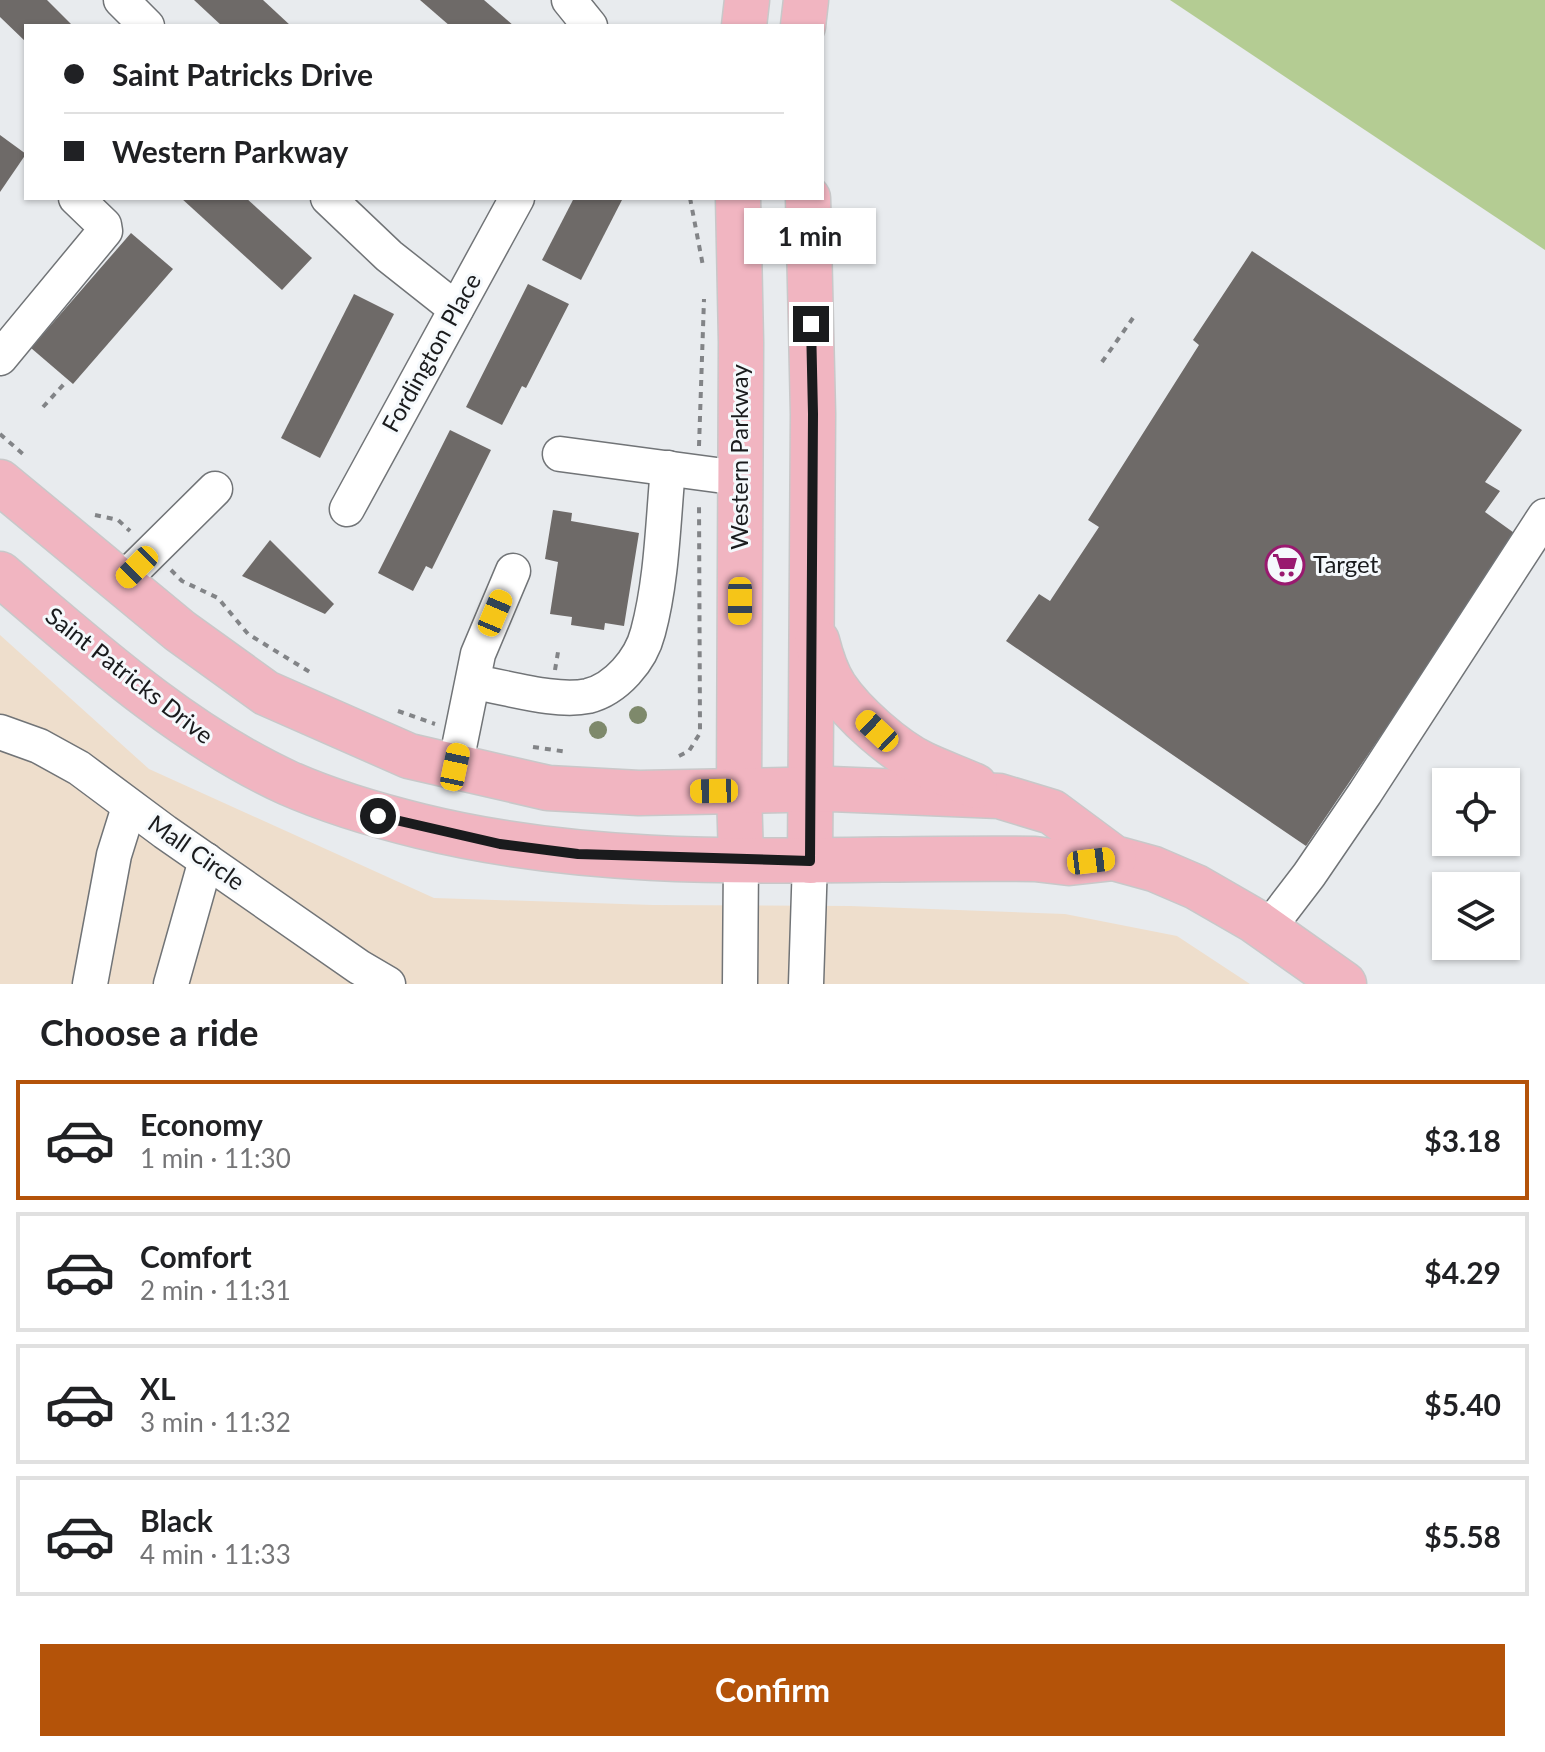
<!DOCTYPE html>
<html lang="en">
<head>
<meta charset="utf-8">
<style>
	:root { --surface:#fff; --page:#f6f6f6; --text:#202124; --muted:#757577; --line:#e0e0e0; --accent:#b45309 }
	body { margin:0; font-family:Lato,sans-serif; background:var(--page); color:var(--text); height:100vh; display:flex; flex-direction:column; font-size:30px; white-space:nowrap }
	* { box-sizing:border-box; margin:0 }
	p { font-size:26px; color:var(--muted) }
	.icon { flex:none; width:44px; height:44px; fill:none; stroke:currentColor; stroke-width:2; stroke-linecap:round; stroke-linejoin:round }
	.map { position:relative; height:984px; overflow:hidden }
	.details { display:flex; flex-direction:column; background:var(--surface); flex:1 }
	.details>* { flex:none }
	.guide { position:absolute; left:24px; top:24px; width:800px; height:176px; border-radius:0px; box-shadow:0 2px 6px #0004; display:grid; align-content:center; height:176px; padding:0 40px; background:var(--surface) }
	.controls { position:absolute; left:1432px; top:768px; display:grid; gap:16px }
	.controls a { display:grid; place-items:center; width:88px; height:88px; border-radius:0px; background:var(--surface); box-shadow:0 2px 6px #0004; font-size:40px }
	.end { position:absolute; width:36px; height:36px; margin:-18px; border:10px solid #1a1b1d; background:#fff; box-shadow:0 0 0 4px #fff }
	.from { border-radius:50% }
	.bubble { position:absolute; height:56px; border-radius:0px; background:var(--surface); box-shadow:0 2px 6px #0004; font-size:26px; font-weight:700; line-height:56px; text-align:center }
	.car { position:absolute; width:24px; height:48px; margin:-24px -12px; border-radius:10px; box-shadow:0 0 6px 2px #0007; background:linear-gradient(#f5c518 24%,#345 0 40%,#f5c518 0 76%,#345 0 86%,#f5c518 0) }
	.guide b { display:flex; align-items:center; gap:28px; height:76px; font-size:30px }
	.guide b+b { border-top:2px solid var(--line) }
	.guide i { width:20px; height:20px; background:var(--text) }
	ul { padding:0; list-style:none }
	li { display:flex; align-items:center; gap:24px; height:120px; margin:0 16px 12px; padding:0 24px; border:4px solid var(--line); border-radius:0px }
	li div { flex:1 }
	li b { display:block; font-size:30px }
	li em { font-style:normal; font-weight:700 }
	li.on { border-color:var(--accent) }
	li>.icon { width:72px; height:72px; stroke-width:1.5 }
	h2 { padding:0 40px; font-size:36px; line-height:96px }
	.button { display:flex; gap:16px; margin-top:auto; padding:16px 40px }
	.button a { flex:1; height:92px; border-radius:0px; background:var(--accent); color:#fff; font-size:32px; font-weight:700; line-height:92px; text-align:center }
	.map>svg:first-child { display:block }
	.commercial { fill:#eedecc }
	.green { fill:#b4cc93 }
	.building { fill:#6e6a68 }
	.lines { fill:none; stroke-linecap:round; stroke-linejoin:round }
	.minor-casing { stroke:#717477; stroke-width:37 }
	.major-casing { stroke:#c8c8c9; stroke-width:47 }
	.path { stroke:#828487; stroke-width:4; stroke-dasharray:6 6; stroke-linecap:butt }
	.minor { stroke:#fff; stroke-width:34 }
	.major { stroke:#f1b5c1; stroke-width:44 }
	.tree { fill:#7e896b }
	.route { stroke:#1a1b1d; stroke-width:10 }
	.labels { text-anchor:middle; stroke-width:6; stroke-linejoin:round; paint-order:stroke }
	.street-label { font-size:24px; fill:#1a1b1d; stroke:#f5f9fc }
	.poi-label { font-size:24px; fill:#1a1b1d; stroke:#f5f9fc; text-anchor:start }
</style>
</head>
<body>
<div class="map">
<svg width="1545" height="984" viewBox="0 0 1545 984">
	<rect width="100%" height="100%" fill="#e8ebee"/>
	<path class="commercial" d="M0 635 149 769 434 898 653 905 850 906 1065 914 1177 936 1250 984H0Z"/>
	<path class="green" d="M1170 0H1545V250Z"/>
	<g class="building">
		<path d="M0 0H47L73 26H26V42L0 17Z"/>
		<path d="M194 0H263L291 26H222Z"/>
		<path d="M420 0H484L514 26H450Z"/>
		<path d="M0 135 26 154 0 192Z"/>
		<path d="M181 198H246L312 258 282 290Z"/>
		<path d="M574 198H623L581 280 542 260Z"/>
		<path d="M131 233 173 269 73 384 31 348Z"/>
		<path d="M1252 251 1522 430 1485 482 1500 491 1485 512 1517 535 1306 846 1006 641 1039 594 1050 601 1099 527 1088 520 1199 345 1193 340Z"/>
		<path d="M528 284 569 304 526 388 522 386 502 425 466 407Z"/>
		<path d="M354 294 394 314 320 458 281 438Z"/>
		<path d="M450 430 491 450 432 569 426 566 413 591 378 573Z"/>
		<path d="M553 510 572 513 571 521 639 533 624 626 605 623 604 630 571 625 572 617 550 614 558 562 545 559Z"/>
		<path d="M270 540 334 604 325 614 242 576Z"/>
	</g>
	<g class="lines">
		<g class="minor-casing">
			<g id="minor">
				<path d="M121 0 147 26"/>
				<path d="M569 0 590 26"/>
				<path d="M328 198 389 256 456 309"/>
				<path d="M0 358 105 231 104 225 76 198"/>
				<path d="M560 454 739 478"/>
				<path d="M347 509 517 198"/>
				<path d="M121 582 215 489"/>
				<path d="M473 682C506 687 556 703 588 696 616 689 641 660 648 632 662 580 663 522 668 468"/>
				<path d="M0 732 39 746 79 768 165 832 359 967 388 984"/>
				<path d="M455 767 478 654 513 571"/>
				<path d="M1267 930 1309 875 1365 793 1545 516"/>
				<path d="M90 984 114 855 129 807"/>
				<path d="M171 984 206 860"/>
				<path d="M740 984 741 859"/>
				<path d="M806 984 810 861"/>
			</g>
		</g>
		<g class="major-casing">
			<g id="major">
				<path d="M744 26 747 0"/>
				<path d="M803 26 806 0"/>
				<path d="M738 198 741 342 739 791 741 859"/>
				<path d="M808 198 813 414 810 861"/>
				<path d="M0 482 180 631 266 693 409 756 548 788 639 793 831 789 999 796 1052 812 1114 858 1154 869 1196 887 1255 921 1344 984"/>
				<path d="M0 574C88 649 183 735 288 783 331 802 375 815 420 826 622 876 830 856 1035 859L1069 863 1114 858"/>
				<path d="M817 641C821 657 826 673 835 687 853 714 894 750 923 764 940 772 957 778 975 786"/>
			</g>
		</g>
		<g class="path">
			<path d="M690 198 703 266"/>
			<path d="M1102 362 1133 318"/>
			<path d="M43 407 64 384"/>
			<path d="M0 434 24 455"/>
			<path d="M699 446 704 299"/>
			<path d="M95 515 118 520 130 531"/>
			<path d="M171 570 182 581 218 598 248 634 313 674"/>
			<path d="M555 670 558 652"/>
			<path d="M398 711 435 724"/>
			<path d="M533 747 568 752"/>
			<path d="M679 756 689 751 700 733 699 502"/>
		</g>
		<use href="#minor" class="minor"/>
		<use href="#major" class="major"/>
	</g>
	<g class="tree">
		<circle cx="638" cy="715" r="9"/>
		<circle cx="598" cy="730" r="9"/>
	</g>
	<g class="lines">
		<path class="route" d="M378 816 500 844 578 854 810 861 813 414 811 324"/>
	</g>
	<defs>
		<g id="supermarket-ring" transform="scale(2)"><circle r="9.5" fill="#f5f9fc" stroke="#99196f" stroke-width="1.5"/><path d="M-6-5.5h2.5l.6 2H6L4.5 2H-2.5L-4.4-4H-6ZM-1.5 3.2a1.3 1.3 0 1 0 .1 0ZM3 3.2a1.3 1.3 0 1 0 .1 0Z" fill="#99196f"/></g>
	</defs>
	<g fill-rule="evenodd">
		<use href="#supermarket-ring" x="1285" y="565"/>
	</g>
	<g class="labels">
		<g class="street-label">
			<text transform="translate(432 353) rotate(-61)" y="8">Fordington Place</text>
			<text transform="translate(740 457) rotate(-90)" y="8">Western Parkway</text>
			<text transform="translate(129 676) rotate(38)" y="8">Saint Patricks Drive</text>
			<text transform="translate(196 853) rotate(35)" y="8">Mall Circle</text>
		</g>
		<g class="poi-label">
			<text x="1313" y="573">Target</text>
		</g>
	</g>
</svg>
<div class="controls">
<a><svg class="icon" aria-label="locate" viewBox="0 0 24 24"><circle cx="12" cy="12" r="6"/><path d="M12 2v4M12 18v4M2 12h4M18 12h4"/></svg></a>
<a><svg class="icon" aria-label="layers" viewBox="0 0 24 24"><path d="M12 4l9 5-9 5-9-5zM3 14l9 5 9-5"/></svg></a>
</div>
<i class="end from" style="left:378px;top:816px"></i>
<i class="end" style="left:811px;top:324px"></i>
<div class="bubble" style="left:744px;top:208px;width:132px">1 min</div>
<i class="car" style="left:137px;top:567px;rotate:225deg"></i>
<i class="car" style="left:740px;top:601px;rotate:180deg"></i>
<i class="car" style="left:495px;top:613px;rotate:23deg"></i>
<i class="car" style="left:877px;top:731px;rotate:313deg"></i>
<i class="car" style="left:455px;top:767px;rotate:12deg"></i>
<i class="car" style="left:714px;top:791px;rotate:269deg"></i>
<i class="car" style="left:1091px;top:861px;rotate:83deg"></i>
<div class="guide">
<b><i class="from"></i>Saint Patricks Drive</b>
<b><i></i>Western Parkway</b>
</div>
</div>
<section class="details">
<h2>Choose a ride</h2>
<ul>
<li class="on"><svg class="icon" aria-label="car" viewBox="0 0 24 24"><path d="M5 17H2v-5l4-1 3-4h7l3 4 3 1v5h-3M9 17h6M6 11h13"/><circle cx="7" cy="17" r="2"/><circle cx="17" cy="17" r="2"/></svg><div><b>Economy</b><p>1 min · 11:30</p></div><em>$3.18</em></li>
<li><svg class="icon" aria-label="car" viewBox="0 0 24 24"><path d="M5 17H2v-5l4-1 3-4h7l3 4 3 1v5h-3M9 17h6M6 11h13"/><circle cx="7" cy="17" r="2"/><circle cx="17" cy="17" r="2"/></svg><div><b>Comfort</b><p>2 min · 11:31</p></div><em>$4.29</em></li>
<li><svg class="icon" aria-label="car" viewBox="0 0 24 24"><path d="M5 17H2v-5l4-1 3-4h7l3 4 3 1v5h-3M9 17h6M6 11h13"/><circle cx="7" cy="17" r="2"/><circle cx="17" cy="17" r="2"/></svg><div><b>XL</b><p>3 min · 11:32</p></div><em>$5.40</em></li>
<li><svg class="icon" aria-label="car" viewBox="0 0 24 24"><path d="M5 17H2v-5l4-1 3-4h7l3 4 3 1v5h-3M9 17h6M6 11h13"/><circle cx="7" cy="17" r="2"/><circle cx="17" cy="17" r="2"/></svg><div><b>Black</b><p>4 min · 11:33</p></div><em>$5.58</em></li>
</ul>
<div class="button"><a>Confirm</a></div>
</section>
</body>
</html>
